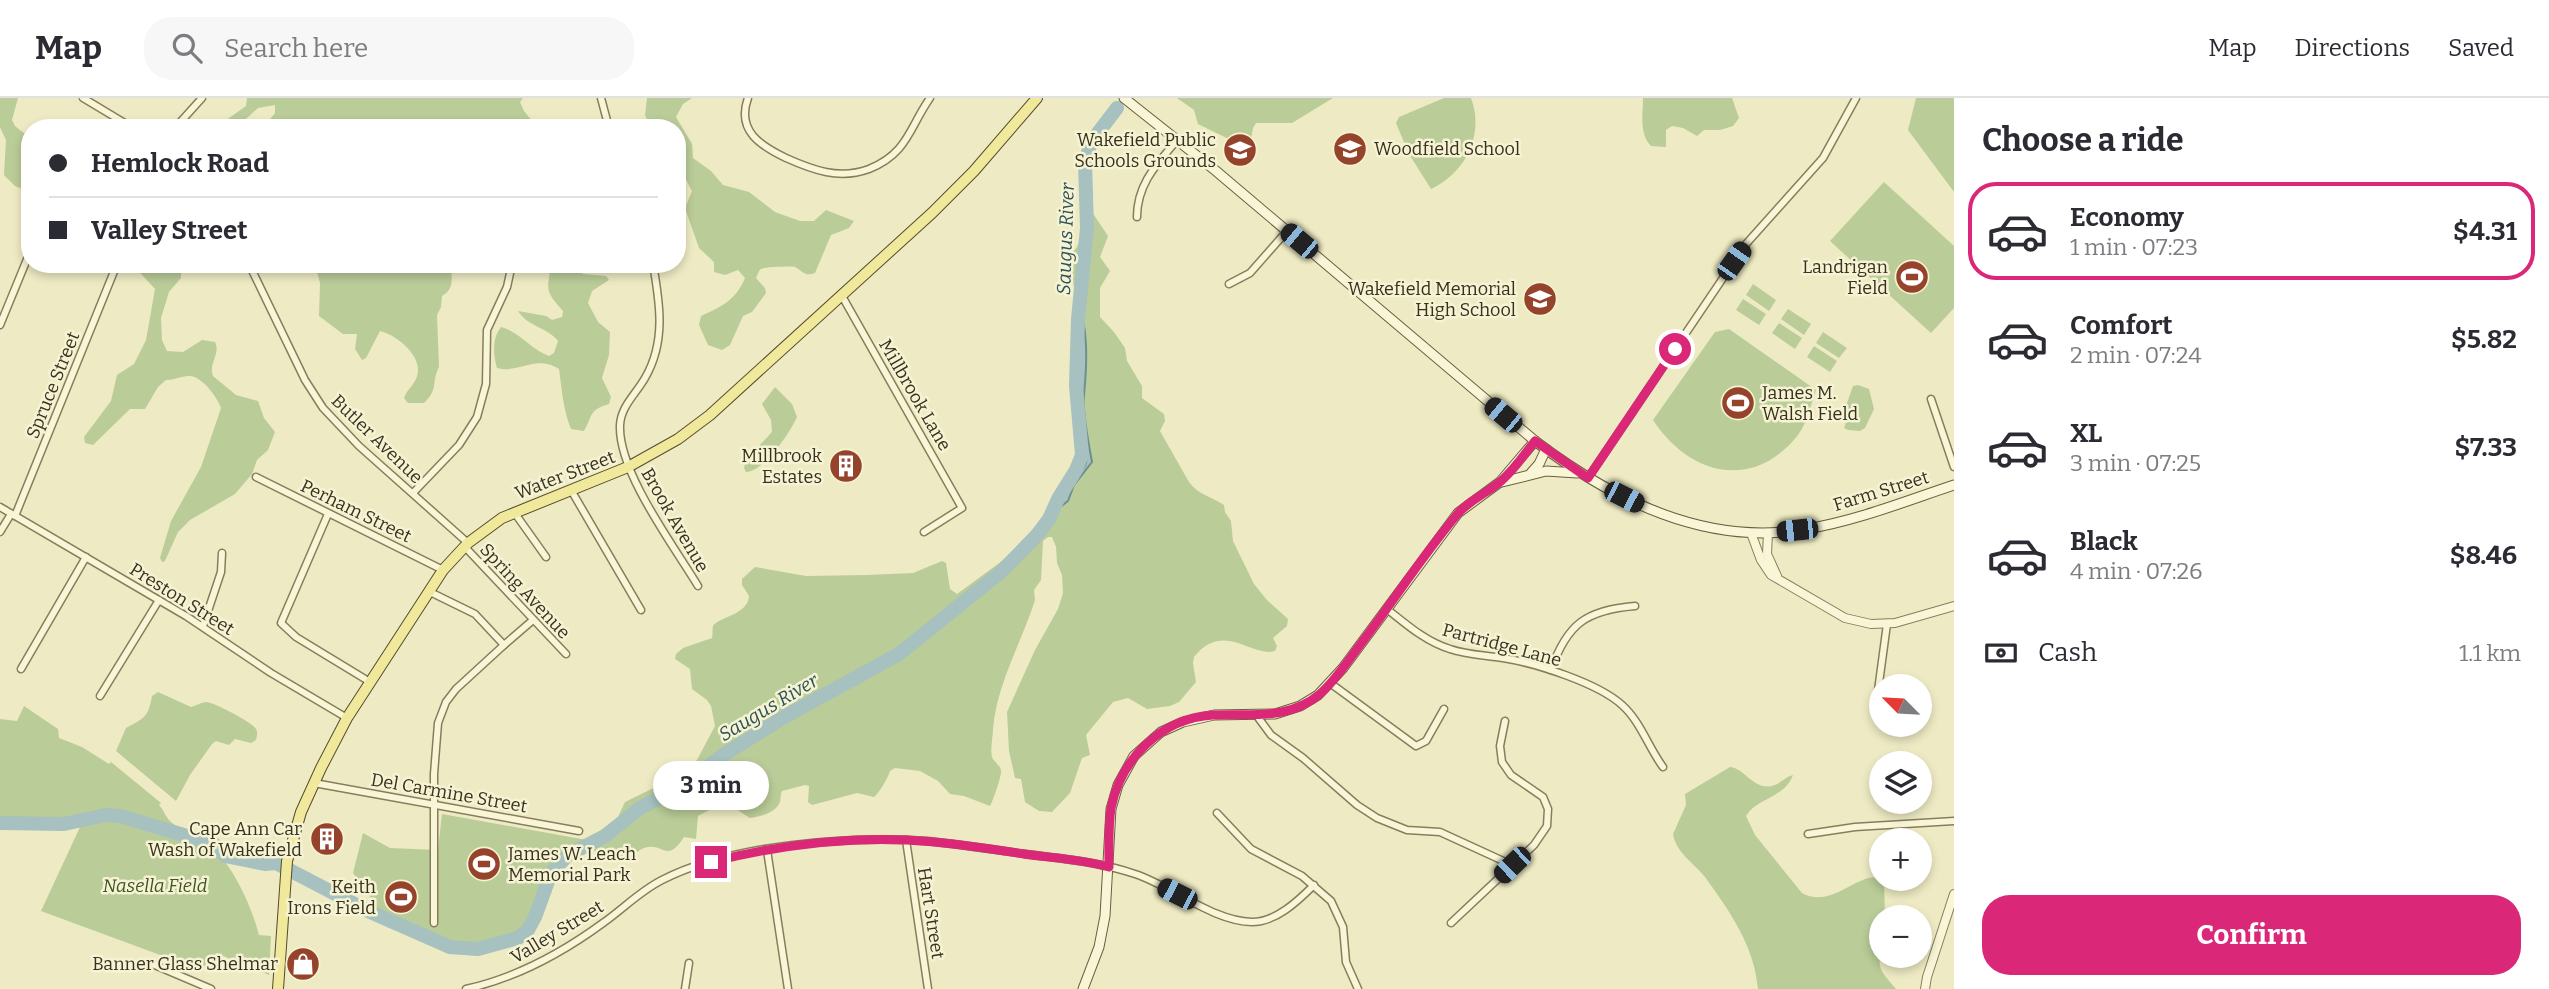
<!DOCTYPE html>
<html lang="en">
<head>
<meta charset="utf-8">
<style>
	:root { --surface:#fff; --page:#f7f7f7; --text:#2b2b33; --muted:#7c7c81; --line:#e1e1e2; --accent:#db2777 }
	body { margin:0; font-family:Bitter,serif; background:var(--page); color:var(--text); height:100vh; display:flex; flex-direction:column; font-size:26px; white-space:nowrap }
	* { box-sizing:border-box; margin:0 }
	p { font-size:23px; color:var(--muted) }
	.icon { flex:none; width:38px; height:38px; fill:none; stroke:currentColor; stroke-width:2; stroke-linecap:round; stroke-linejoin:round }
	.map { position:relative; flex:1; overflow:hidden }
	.sheet { display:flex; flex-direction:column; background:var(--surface); width:595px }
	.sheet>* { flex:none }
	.banner { position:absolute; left:21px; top:21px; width:665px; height:154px; border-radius:28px; box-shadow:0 4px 10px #0003; display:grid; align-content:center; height:154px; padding:0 28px; background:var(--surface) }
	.needle { width:46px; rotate:294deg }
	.tools { position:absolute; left:1869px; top:576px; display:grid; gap:14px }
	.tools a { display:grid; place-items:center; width:63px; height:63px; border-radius:50%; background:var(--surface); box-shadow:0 4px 10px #0003; font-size:35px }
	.end { position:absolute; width:32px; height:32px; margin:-16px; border:9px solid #db2777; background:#fff; box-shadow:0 0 0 4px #fff }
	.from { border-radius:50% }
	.bubble { position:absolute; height:49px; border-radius:24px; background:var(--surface); box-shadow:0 4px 10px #0003; font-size:23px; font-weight:700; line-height:49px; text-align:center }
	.car { position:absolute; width:21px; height:42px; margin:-21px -10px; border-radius:9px; box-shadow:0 0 5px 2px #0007; background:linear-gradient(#222 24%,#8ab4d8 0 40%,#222 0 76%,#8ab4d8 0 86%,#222 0) }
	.banner b { display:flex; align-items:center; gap:24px; height:66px; font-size:26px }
	.banner b+b { border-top:2px solid var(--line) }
	.banner i { width:18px; height:18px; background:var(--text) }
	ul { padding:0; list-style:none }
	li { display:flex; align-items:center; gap:21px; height:98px; margin:0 14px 10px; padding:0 14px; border:4px solid transparent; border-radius:28px }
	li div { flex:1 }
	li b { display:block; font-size:26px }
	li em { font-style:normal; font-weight:700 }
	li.on { border-color:var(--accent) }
	li>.icon { width:63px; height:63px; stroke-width:1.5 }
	h2 { padding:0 28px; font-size:32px; line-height:84px }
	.pay { display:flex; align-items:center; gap:18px; height:77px; padding:0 28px; font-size:26px }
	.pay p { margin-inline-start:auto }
	.action { display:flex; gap:14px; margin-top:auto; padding:14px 28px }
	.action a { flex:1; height:80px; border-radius:28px; background:var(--accent); color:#fff; font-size:28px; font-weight:700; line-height:80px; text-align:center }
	header { display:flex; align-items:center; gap:42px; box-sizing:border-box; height:98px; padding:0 35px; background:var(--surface); border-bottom:2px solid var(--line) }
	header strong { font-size:33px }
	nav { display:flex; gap:38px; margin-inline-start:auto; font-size:24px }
	.search { width:490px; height:63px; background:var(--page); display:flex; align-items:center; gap:18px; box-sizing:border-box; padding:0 24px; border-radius:28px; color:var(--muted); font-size:26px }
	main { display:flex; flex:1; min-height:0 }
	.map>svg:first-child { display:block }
	.green { fill:#bacc98 }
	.water { fill:#a6c1bf; stroke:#6d8f8e; stroke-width:2 }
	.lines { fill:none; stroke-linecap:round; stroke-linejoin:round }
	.river { stroke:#a6c1bf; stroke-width:14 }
	.minor-casing { stroke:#887d5b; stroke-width:9 }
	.tertiary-casing { stroke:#887d5b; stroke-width:10 }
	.secondary-casing { stroke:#6a5e3e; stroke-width:11 }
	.primary-casing { stroke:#564a2f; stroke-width:12 }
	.minor { stroke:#f8f6d7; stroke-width:6 }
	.tertiary { stroke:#f8f6d7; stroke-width:8 }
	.secondary { stroke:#f8f6d7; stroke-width:9 }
	.primary { stroke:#f0e99c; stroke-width:10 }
	.route { stroke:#db2777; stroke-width:9 }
	.labels { text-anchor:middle; stroke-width:5; stroke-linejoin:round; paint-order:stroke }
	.poi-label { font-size:18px; fill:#38311e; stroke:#f5f3d3; text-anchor:end }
	.street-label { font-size:18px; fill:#38311e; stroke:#f5f3d3 }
	.park-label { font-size:18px; font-style:italic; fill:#3e5425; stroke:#f5f3d3 }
	.water-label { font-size:19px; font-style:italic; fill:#2e5158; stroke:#f5f3d3 }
</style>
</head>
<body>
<header>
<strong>Map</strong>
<div class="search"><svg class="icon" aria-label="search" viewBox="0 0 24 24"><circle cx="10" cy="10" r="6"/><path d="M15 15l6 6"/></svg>Search here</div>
<nav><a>Map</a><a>Directions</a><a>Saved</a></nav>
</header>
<main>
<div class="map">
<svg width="1954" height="891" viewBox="0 0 1954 891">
	<rect width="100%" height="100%" fill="#eeebc4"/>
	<g class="green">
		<path d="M0 0H18L12 22 15 28 30 40V94L15 88 4 77 6 42 0 29Z"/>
		<path d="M247 0H523L520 4 524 13 538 30H263L275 15V7L258 10 236 30H222L229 20 246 8Z"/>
		<path d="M647 0H692L683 6 676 19 692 46 693 60 711 73 723 87 749 94 775 114 800 123H814L826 112 854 123 849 130 831 137 815 175C804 179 803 173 795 169 792 168 764 169 761 171 759 172 757 178 756 180L765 190 766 195 752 214 743 218 730 247 722 252 708 247 699 227 701 218C721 209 736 202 745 180L738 172 725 177 714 174V164L699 150 685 110 692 93 677 65V30H651L645 17Z"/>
		<path d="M1177 0H1333L1292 25H1256L1253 30 1250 46 1245 49 1198 26 1194 12Z"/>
		<path d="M1444 0H1471C1485 37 1465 75 1431 91L1409 56 1396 25 1399 19Z"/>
		<path d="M1643 0H1732L1739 20 1733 28 1720 32H1704L1697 38 1683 30 1672 28 1666 32V49L1651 48C1639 35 1643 17 1643 0Z"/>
		<path d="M1916 0H1954V94L1908 32Z"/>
		<path d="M1342 36 1361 45 1351 58 1346 54 1340 40Z"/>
		<path d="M1884 84 1954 148V210L1931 235 1830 143Z"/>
		<path d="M1092 114 1108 138 1100 159 1110 173 1100 190V219L1114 234 1125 250 1127 263 1142 288V300L1164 316 1165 323 1160 333 1189 384C1197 396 1212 399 1224 407L1225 414 1231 423 1233 443 1254 486 1267 502 1288 521 1287 528 1273 540 1277 548 1275 553C1251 560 1224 522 1194 559L1193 565 1196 584 1179 604 1170 608 1147 611 1128 600 1113 604 1086 637 1090 657 1082 660 1070 695 1052 714 1039 713 1025 704 1021 681 1015 680 1009 653 1007 614 1035 552 1058 511 1063 495 1062 477 1057 465 1056 449 1052 439H1048L1043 443 1041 482 1034 492 1035 502C1021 546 997 585 993 631 993 639 990 651 992 659 994 664 1000 667 1001 672 1002 677 993 703 990 708L964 698 950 696 938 683 920 673 895 670 890 673C889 678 878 697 874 699L857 695 812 707 808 704 809 688 805 687 782 693C780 697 781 700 780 704 776 715 759 719 750 720L730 707 717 708 698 718 696 741 684 739C666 767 664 743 644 750 636 753 632 760 625 763L589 751 585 747C551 765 552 775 540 809 530 835 520 841 494 847 488 848 483 851 478 851 449 856 397 825 368 813L373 803 353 775 363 735 390 750 438 752 442 716 587 742 617 721 625 704 680 677 697 662 715 628 711 608 707 602 692 591 690 571 675 561 676 556 683 550 712 540C713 536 712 532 713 528 718 519 748 517 749 498L742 487V481L755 469 806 478 866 477 913 475 942 463 946 465 950 491 957 496 1047 430 1056 413 1065 406 1074 387 1091 364 1084 306 1085 235 1082 213 1076 199 1070 168 1073 154 1077 149Z"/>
		<path d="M132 166H181V180L169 194 161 220 162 242 167 253 183 254 202 242 215 244C221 256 208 266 213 278L236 297 258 303 264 320 275 334 268 352 257 362 252 376 235 396 190 422 178 434 165 463 162 464 160 460 171 423 201 369 221 310C218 300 201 277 189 278 181 278 175 282 166 282L158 289 145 311H130L93 347 85 345 84 339 111 303 117 277 134 266 146 242 155 191Z"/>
		<path d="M315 166H452C450 180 456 190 442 198L441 209 437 217 439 269C431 284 439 291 424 305H408L404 300C407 292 412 289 416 281 426 261 398 237 380 233L366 260 362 262 355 251 357 236H343L319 218 320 185Z"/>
		<path d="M551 166H577L576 170 583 176 606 178 609 182 592 193 588 205 598 224 610 234 609 257 602 280 611 299 609 306C588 312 593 318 584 333L571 331C563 311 562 292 559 271 535 256 519 276 497 270 493 257 492 240 501 229 520 234 531 252 549 258L554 255 558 243C547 229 528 229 518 213L546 218 552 222 562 219 563 213C543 190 548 193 551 166Z"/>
		<path d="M1753 186 1776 202 1769 213 1746 197Z"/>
		<path d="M1743 201 1766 216 1759 227 1736 212Z"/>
		<path d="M1788 211 1811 226 1804 237 1781 221Z"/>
		<path d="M1779 225 1802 240 1795 251 1772 235Z"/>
		<path d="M1729 231 1816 292C1811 306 1807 325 1798 337 1753 394 1689 377 1653 322L1715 234Z"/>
		<path d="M1823 234 1847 250 1839 260 1816 245Z"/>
		<path d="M1814 248 1837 263 1830 274 1807 259Z"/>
		<path d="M1858 287 1869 291 1874 311 1865 330 1860 333 1848 332 1844 330 1848 319 1846 308 1853 288Z"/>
		<path d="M775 289 792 306 797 319C790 335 764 373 746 374L744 370 746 362 772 334 771 322 762 306Z"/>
		<path d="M158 594 191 609C196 608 201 604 207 604 215 605 252 624 256 631 258 635 257 638 256 642L251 645 235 641 229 647 216 643 212 646 190 677 176 703 116 653 126 630C144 620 148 620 152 598Z"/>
		<path d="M24 608 58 631 59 640 82 649 109 666 111 664 161 705 159 707C164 712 166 720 171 724 181 733 195 734 205 742 231 763 251 806 259 837L271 838 269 877 216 855 212 865 198 871 41 813 80 729 0 727V621L17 623Z"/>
		<path d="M1730 669C1746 671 1753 692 1772 688 1780 686 1785 679 1793 677 1785 700 1758 699 1746 718L1755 737 1802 795C1833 813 1862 768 1884 782L1885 819H1881C1881 829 1883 840 1881 849 1877 872 1881 873 1896 891H1758C1754 847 1730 814 1705 779 1694 765 1676 755 1673 736L1686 707 1685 696Z"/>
	</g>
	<path class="water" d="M1076 199C1089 229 1087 266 1084 297 1082 312 1089 348 1092 364L1074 387 1068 403 1059 410C1062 391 1084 374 1086 365 1090 337 1080 311 1079 284 1077 255 1085 227 1076 199Z"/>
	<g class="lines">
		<path class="river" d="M0 725 64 726 106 717 120 718 214 746 225 758 265 766 276 765 368 813 450 849 478 851 518 840 528 832 535 819 551 775 568 757 605 738 640 710 679 690 722 658 784 619 899 556 1002 473 1037 437 1049 421 1058 401 1076 372 1082 357 1076 288 1078 221 1087 130 1085 64 1091 44 1117 10"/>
		<g class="minor-casing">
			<g id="minor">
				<path d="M83 0 133 30"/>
				<path d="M601 0 609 30"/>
				<path d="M748 0C736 33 761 48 786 60 813 72 839 82 869 71 908 55 909 30 930 0"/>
				<path d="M175 30 202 0"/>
				<path d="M1137 119C1137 85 1158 65 1178 41"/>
				<path d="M249 166 305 282 323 310 359 348 468 445"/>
				<path d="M653 166C660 206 666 244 645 280 636 296 621 308 620 327 618 374 674 448 698 488"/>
				<path d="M1229 186 1250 175 1287 133"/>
				<path d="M842 198 962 410 924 434"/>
				<path d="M0 227 30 154"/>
				<path d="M1931 301 1954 369"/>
				<path d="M256 379 443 472"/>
				<path d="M1588 380 1746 146 1823 60 1856 0"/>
				<path d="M571 392 641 512"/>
				<path d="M413 395 459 347 477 319 486 286 487 232 507 189 512 166"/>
				<path d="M0 409 186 518 271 575 347 620"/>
				<path d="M514 414 546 459"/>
				<path d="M328 416 281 525 296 539 370 584"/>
				<path d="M15 418 117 166"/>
				<path d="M0 434 11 416"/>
				<path d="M465 449 566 556"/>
				<path d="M428 493 475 516 504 547 533 522"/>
				<path d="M1387 511C1406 526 1426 544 1450 551 1467 557 1485 557 1503 560 1535 565 1598 585 1622 607 1641 624 1648 649 1663 669"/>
				<path d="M203 528 221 474 222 455"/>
				<path d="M21 571 86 459"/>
				<path d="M1551 572C1567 526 1586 512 1635 508"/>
				<path d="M1330 585 1416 648 1426 643 1444 611"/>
				<path d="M100 598 159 502"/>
				<path d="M1877 600 1887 526"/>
				<path d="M1257 618 1271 637 1303 660 1357 707 1377 720 1407 732 1440 734 1512 767"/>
				<path d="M314 685 579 733"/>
				<path d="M1217 715 1251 751 1302 778 1331 803 1343 829 1346 864 1358 891"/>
				<path d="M1808 736 1855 729 1954 723"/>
				<path d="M906 742 928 891"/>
				<path d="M767 752 788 891"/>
				<path d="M434 825V676L438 625 446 604 456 591 504 547"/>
				<path d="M1451 825 1534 747 1547 728 1548 711 1543 699 1511 677 1502 664 1500 648 1505 623"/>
				<path d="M150 865 211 891"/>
				<path d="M466 891C516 880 562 855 603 825 623 811 640 793 662 782 732 746 849 738 927 743 960 746 993 752 1026 756 1063 761 1100 764 1135 776 1172 788 1212 823 1252 824 1276 824 1298 803 1314 787"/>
				<path d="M685 891 689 865"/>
			</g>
		</g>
		<g class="tertiary-casing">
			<g id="tertiary">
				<path d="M1751 435 1761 462 1771 477 1845 520 1871 526 1895 525 1954 508"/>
				<path d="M1768 435 1767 456 1777 478"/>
				<path d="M1925 891 1927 879 1954 796"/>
			</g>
		</g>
		<g class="secondary-casing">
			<g id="secondary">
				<path d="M1124 0 1216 73 1535 343C1613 402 1706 449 1806 431 1856 423 1906 403 1954 387"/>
				<path d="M1531 375 1539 366 1546 351"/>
				<path d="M1502 384 1546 373 1577 375"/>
				<path d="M1083 891 1099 849 1105 818 1111 711 1118 687 1134 658 1161 634 1183 624 1214 617 1275 616 1300 608 1318 597 1343 570 1458 415 1500 384 1535 343"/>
			</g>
		</g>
		<g class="primary-casing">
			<path id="primary" d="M278 891 287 763 301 714 321 670 347 620 443 472 468 445 502 420 628 369 678 341 710 317 932 115 974 73 1037 0"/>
		</g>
		<use href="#minor" class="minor"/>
		<use href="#tertiary" class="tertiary"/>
		<use href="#secondary" class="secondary"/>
		<use href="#primary" class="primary"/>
	</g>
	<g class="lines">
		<path class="route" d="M711 764C775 748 842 739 907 742 947 744 986 750 1024 756 1052 760 1081 761 1109 769 1109 749 1108 730 1111 710 1121 661 1161 620 1213 617 1251 615 1288 623 1320 596 1336 582 1347 564 1360 547 1392 505 1421 460 1455 419 1467 403 1486 396 1501 383 1514 372 1524 357 1535 343L1588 380 1675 251"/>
	</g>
	<defs>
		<g id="school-disc" transform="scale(1.75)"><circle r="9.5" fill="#96432b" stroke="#f5f3d3"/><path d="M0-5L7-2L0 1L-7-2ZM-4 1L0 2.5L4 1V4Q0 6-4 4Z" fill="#fff"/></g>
		<g id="stadium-disc" transform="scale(1.75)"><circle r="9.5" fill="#96432b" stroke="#f5f3d3"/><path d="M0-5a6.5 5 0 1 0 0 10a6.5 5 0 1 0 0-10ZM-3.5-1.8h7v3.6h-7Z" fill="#fff"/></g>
		<g id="building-disc" transform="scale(1.75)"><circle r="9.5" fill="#96432b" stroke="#f5f3d3"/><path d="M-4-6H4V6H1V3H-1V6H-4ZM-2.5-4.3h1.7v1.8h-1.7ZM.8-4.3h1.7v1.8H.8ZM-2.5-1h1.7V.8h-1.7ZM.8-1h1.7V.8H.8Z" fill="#fff"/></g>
		<g id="shop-disc" transform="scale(1.75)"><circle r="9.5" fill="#96432b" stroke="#f5f3d3"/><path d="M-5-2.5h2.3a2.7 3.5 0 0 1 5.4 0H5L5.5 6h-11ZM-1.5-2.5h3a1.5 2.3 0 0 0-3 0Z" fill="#fff"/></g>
	</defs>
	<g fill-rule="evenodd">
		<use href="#school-disc" x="1350" y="51"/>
		<use href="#school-disc" x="1240" y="52"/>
		<use href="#stadium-disc" x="1912" y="179"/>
		<use href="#school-disc" x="1540" y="201"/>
		<use href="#stadium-disc" x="1738" y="305"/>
		<use href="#building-disc" x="846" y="368"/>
		<use href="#building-disc" x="327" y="741"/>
		<use href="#stadium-disc" x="484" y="766"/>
		<use href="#stadium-disc" x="401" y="799"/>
		<use href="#shop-disc" x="303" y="866"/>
	</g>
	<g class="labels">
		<g class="poi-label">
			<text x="1216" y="48">Wakefield Public<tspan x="1216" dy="21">Schools Grounds</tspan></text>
			<text x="1374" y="57" text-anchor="start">Woodfield School</text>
			<text x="1888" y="175">Landrigan<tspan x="1888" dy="21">Field</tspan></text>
			<text x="1516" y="197">Wakefield Memorial<tspan x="1516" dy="21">High School</tspan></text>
			<text x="1762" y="301" text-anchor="start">James M.<tspan x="1762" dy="21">Walsh Field</tspan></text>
			<text x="822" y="364">Millbrook<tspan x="822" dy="21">Estates</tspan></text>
			<text x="302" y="737">Cape Ann Car<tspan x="302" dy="21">Wash of Wakefield</tspan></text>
			<text x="508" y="762" text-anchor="start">James W. Leach<tspan x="508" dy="21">Memorial Park</tspan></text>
			<text x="376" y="795">Keith<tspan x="376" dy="21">Irons Field</tspan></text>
			<text x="278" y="872">Banner Glass Shelmar</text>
		</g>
		<g class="street-label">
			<text transform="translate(53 287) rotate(-68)" y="6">Spruce Street</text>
			<text transform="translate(915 297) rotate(60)" y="6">Millbrook Lane</text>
			<text transform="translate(377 341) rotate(44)" y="6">Butler Avenue</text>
			<text transform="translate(565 377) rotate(-21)" y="6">Water Street</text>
			<text transform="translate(1881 393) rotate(-17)" y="6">Farm Street</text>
			<text transform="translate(356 413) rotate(26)" y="6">Perham Street</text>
			<text transform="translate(675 422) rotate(60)" y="6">Brook Avenue</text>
			<text transform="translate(525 493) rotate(47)" y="6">Spring Avenue</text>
			<text transform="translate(182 501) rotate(32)" y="6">Preston Street</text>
			<text transform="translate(1502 547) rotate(15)" y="6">Partridge Lane</text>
			<text transform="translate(449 695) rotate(10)" y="6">Del Carmine Street</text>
			<text transform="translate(931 815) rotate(81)" y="6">Hart Street</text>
			<text transform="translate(557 834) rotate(-31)" y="6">Valley Street</text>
		</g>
		<g class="park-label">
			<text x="155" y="794">Nasella Field</text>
		</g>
		<g class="water-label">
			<text transform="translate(1065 141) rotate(-88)" y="7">Saugus River</text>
			<text transform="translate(768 609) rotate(-31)" y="7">Saugus River</text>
		</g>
	</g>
</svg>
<div class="tools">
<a><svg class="needle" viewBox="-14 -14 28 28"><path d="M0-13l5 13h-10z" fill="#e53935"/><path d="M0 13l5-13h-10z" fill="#7c7c81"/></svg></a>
<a><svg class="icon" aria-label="layers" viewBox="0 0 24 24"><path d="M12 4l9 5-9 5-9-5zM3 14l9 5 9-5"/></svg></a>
<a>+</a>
<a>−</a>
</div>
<i class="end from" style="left:1675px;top:251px"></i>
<i class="end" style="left:711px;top:764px"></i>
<div class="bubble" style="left:653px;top:663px;width:116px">3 min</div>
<i class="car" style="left:1299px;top:143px;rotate:310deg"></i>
<i class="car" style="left:1734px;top:163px;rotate:35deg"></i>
<i class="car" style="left:1503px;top:317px;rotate:310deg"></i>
<i class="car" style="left:1624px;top:399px;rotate:117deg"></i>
<i class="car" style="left:1797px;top:432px;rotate:264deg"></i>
<i class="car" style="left:1512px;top:767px;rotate:226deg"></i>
<i class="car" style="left:1177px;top:796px;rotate:297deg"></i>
<div class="banner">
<b><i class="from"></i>Hemlock Road</b>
<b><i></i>Valley Street</b>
</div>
</div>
<section class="sheet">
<h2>Choose a ride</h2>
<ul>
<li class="on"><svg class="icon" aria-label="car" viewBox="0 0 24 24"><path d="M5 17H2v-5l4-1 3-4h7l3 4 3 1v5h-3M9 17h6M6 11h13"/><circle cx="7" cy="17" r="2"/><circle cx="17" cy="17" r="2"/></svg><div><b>Economy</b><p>1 min · 07:23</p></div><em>$4.31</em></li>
<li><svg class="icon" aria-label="car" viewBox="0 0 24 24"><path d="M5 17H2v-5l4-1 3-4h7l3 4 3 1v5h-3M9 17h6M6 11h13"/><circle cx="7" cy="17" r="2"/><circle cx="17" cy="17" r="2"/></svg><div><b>Comfort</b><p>2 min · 07:24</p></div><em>$5.82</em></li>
<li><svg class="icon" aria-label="car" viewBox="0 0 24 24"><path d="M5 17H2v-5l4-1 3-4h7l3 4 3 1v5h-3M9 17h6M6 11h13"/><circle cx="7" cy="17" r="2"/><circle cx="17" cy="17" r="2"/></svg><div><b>XL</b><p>3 min · 07:25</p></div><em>$7.33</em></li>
<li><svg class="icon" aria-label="car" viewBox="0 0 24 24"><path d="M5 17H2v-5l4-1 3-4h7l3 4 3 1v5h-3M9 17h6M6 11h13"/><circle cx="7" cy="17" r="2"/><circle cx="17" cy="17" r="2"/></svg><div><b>Black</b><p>4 min · 07:26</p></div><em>$8.46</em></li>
</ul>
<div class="pay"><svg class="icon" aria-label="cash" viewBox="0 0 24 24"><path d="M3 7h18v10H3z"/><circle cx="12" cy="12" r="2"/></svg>Cash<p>1.1 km</p></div>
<div class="action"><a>Confirm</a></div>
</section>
</main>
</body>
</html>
